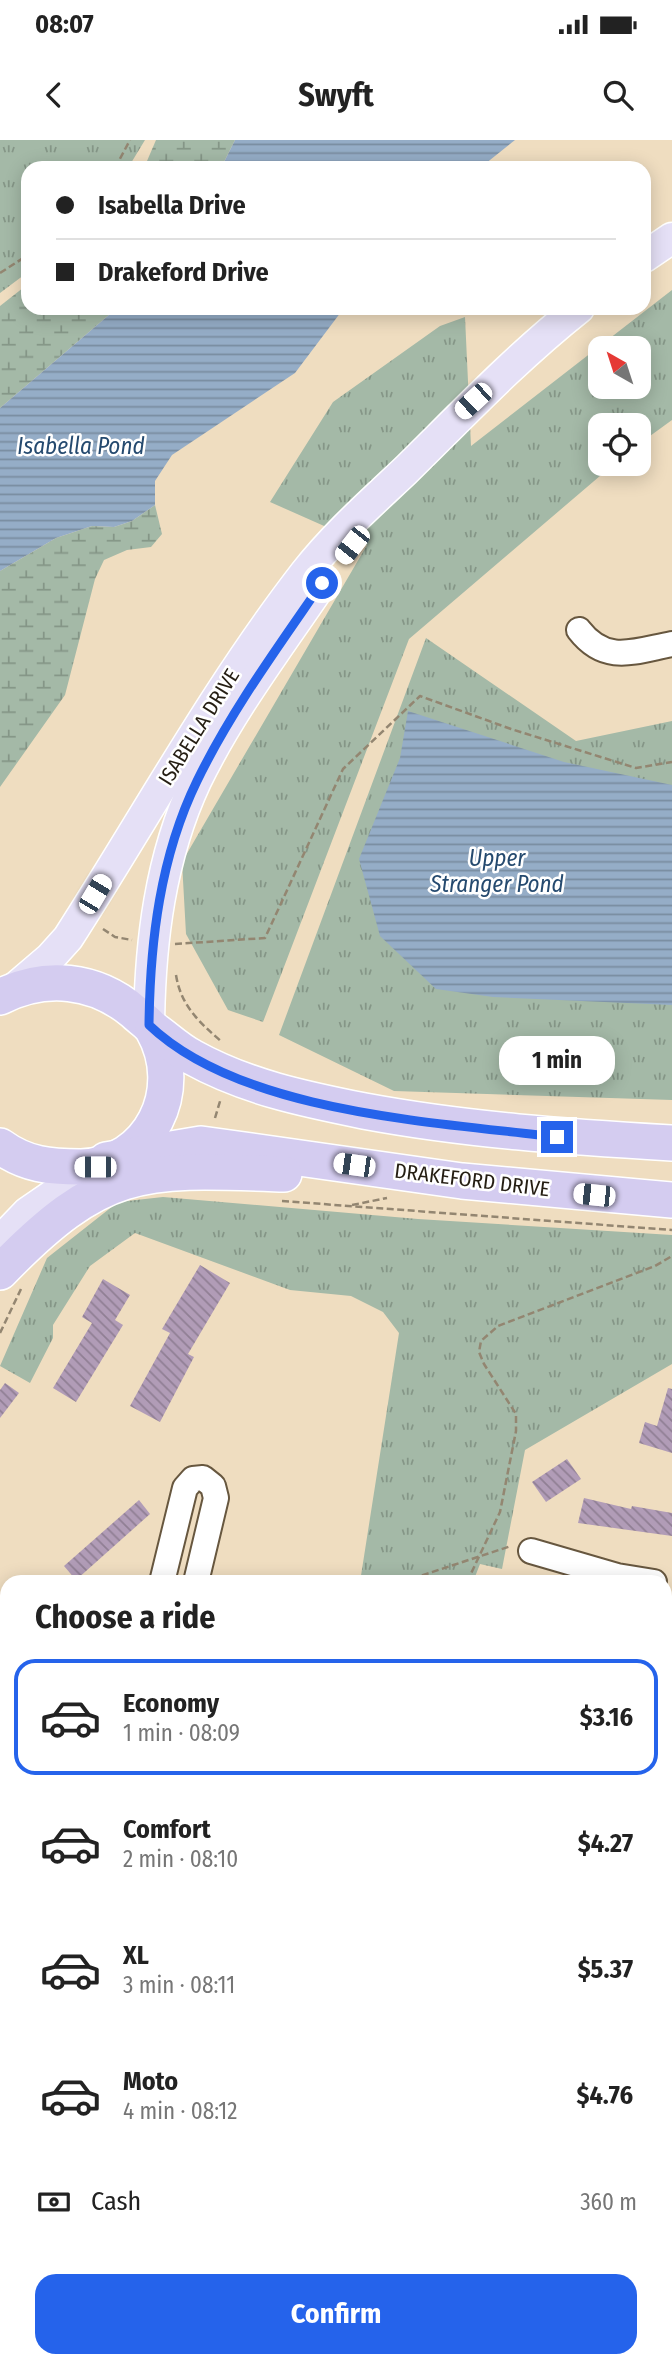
<!DOCTYPE html>
<html lang="en">
<head>
<meta charset="utf-8">
<style>
	:root { --surface:#fff; --page:#f6f6f6; --text:#222; --muted:#767676; --line:#e0e0e0; --accent:#2563eb }
	body { margin:0; font-family:"Fira Sans Condensed",sans-serif; background:var(--page); color:var(--text); height:100vh; display:flex; flex-direction:column; font-size:26px; white-space:nowrap }
	* { box-sizing:border-box; margin:0 }
	p { font-size:23px; color:var(--muted) }
	.icon { flex:none; width:38px; height:38px; fill:none; stroke:currentColor; stroke-width:2; stroke-linecap:round; stroke-linejoin:round }
	.map { position:relative; flex:1; overflow:hidden }
	.side { position:absolute; left:0px; top:1435px; width:672px; height:793px; display:flex; flex-direction:column; background:var(--surface); border-radius:21px 21px 0 0; box-shadow:0 4px 18px #0003 }
	.side>* { flex:none }
	.banner { position:absolute; left:21px; top:21px; width:630px; height:154px; border-radius:21px; box-shadow:0 4px 18px #0003; display:grid; align-content:center; height:154px; padding:0 35px; background:var(--surface) }
	.needle { width:46px; rotate:321deg }
	.tools { position:absolute; left:588px; top:196px; display:grid; gap:14px }
	.tools a { display:grid; place-items:center; width:63px; height:63px; border-radius:14px; background:var(--surface); box-shadow:0 4px 18px #0003; font-size:35px }
	.end { position:absolute; width:32px; height:32px; margin:-16px; border:9px solid #2563eb; background:#fff; box-shadow:0 0 0 4px #fff }
	.from { border-radius:50% }
	.bubble { position:absolute; height:49px; border-radius:21px; background:var(--surface); box-shadow:0 4px 18px #0003; font-size:23px; font-weight:700; line-height:49px; text-align:center }
	.car { position:absolute; width:21px; height:42px; margin:-21px -10px; border-radius:9px; box-shadow:0 0 5px 2px #0007; background:linear-gradient(#fff 24%,#345 0 40%,#fff 0 76%,#345 0 86%,#fff 0) }
	.banner b { display:flex; align-items:center; gap:24px; height:66px; font-size:26px }
	.banner b+b { border-top:2px solid var(--line) }
	.banner i { width:18px; height:18px; background:var(--text) }
	ul { padding:0; list-style:none }
	li { display:flex; align-items:center; gap:21px; height:116px; margin:0 14px 10px; padding:0 21px; border:4px solid transparent; border-radius:21px }
	li div { flex:1 }
	li b { display:block; font-size:26px }
	li em { font-style:normal; font-weight:700 }
	li.selected { border-color:var(--accent) }
	li>.icon { width:63px; height:63px; stroke-width:1.5 }
	h2 { padding:0 35px; font-size:32px; line-height:84px }
	.pay { display:flex; align-items:center; gap:18px; height:77px; padding:0 35px; font-size:26px }
	.pay p { margin-inline-start:auto }
	.action { display:flex; gap:14px; margin-top:auto; padding:14px 35px }
	.action a { flex:1; height:80px; border-radius:21px; background:var(--accent); color:#fff; font-size:28px; font-weight:700; line-height:80px; text-align:center }
	.status { display:flex; justify-content:space-between; align-items:center; height:49px; padding:0 35px; background:var(--surface); direction:ltr }
	.status svg { height:19px; fill:currentColor }
	header { display:flex; justify-content:space-between; align-items:center; height:91px; padding:0 35px; background:var(--surface); font-size:32px; font-weight:700 }
	.map>svg:first-child { display:block }
	.grass { fill:url(#grass-tufts); fill-rule:evenodd }
	.wetland { fill:url(#wetland-marsh) }
	.water { fill:url(#water-rules) }
	.building { fill:url(#building-back-hatch) }
	.lines { fill:none; stroke-linecap:round; stroke-linejoin:round }
	.minor-casing { stroke:#67573f; stroke-width:28 }
	.major-casing { stroke:#fff; stroke-width:33 }
	.highway-casing { stroke:#fff; stroke-width:38 }
	.path { stroke:#938671; stroke-width:2.5; stroke-dasharray:7 3.5; stroke-linecap:butt }
	.minor { stroke:#fff; stroke-width:24 }
	.major { stroke:#e5e0f6; stroke-width:30 }
	.highway { stroke:#d4ccf0; stroke-width:35 }
	.route { stroke:#2563eb; stroke-width:9 }
	.labels { text-anchor:middle; stroke-width:5; stroke-linejoin:round; paint-order:stroke }
	.street-label { font-size:21px; fill:#251e13; stroke:#fff }
	.water-label { font-size:23px; font-style:italic; fill:#254a6f; stroke:#fff }
</style>
</head>
<body>
<div class="status"><b>08:07</b><svg viewBox="0 0 49 12"><path d="M0 12V9h3v3zM5 12V6h3v6zM10 12V3h3v9zM15 12V0h3v12zM26 1h20v11H26zM47 4h2v5h-2z"/></svg></div>
<header><svg class="icon" aria-label="back" viewBox="0 0 24 24"><path d="M15 5l-7 7 7 7"/></svg>Swyft<svg class="icon" aria-label="search" viewBox="0 0 24 24"><circle cx="10" cy="10" r="6"/><path d="M15 15l6 6"/></svg></header>
<div class="map">
<svg width="672" height="2227" viewBox="0 0 672 2227">
	<defs>
		<pattern id="grass-tufts" width="24" height="20" patternUnits="userSpaceOnUse" patternTransform="scale(1.75)"><rect width="24" height="20" fill="#a4b9a7"/><path d="M3 7l-1-3M5 7V3M7 7l1-3M15 17l-1-3M17 17v-4M19 17l1-3" fill="none" stroke="#859687"/></pattern>
		<pattern id="wetland-marsh" width="20" height="14" patternUnits="userSpaceOnUse" patternTransform="scale(1.75)"><rect width="20" height="14" fill="#a4b9a7"/><path d="M1 5h8M5 5V1M11 12h8M15 12V8" fill="none" stroke="#859687"/></pattern>
		<pattern id="water-rules" width="6" height="5" patternUnits="userSpaceOnUse" patternTransform="scale(1.75)"><rect width="6" height="5" fill="#95adc7"/><path d="M0 2.5h6" fill="none" stroke="#798ca0"/></pattern>
		<pattern id="building-back-hatch" width="6" height="6" patternUnits="userSpaceOnUse" patternTransform="scale(1.75)"><rect width="6" height="6" fill="#b19cb7"/><path d="M-1 5l2 2M0 0l6 6M5-1l2 2" fill="none" stroke="#907f94"/></pattern>
	</defs>
	<rect width="100%" height="100%" fill="#efddc0"/>
	<g class="grass">
		<path d="M0 0H145L128 28H28V132L0 153Z"/>
		<path d="M672 150V280L639 304V285H600V324H614L409 499 263 882 228 870 186 794 182 722 367 405 270 362 333 262 440 186 465 177 471 306ZM600 208H639V247H600Z"/>
		<path d="M426 498 576 601 672 581V960L394 951 279 895Z"/>
		<path d="M163 1057 418 1079 672 1095V1224L525 1310 502 1429 480 1424 473 1442H360L399 1193 383 1172 351 1156 290 1150 135 1093 90 1126 53 1185V1198L30 1243 0 1226 47 1118 118 1062Z"/>
		<path d="M179 2221H298L295 2227H175Z"/>
	</g>
	<g class="wetland">
		<path d="M156 0H235L221 28H144Z"/>
		<path d="M28 144V168H117L0 268V166Z"/>
		<path d="M155 365 162 394 151 407 127 410 104 420 95 439 65 555 0 647V431L56 398 92 386 114 387 132 381Z"/>
	</g>
	<g class="water">
		<path d="M235 0H515L480 28H221Z"/>
		<path d="M117 168H344L295 233 172 315 155 341V365L132 381 114 387 92 386 56 398 0 431V268Z"/>
		<path d="M408 571 564 622 672 645V865L493 857 436 849 380 796 359 719 400 618Z"/>
	</g>
	<g class="building">
		<path d="M200 1125 230 1143 188 1214 194 1217 160 1282 130 1266 170 1193 162 1189Z"/>
		<path d="M103 1139 130 1155 115 1180 123 1185 76 1262 53 1248 92 1183 82 1177Z"/>
		<path d="M5 1243 19 1253 0 1278V1250Z"/>
		<path d="M668 1248 672 1249V1313L639 1303 645 1282 657 1286Z"/>
		<path d="M567 1319 581 1339 546 1362 532 1342Z"/>
		<path d="M584 1358 631 1369 632 1366 672 1373V1396L578 1383Z"/>
		<path d="M139 1360 150 1374 76 1440 64 1426Z"/>
	</g>
	<g class="lines">
		<g class="minor-casing">
			<g id="minor">
				<path d="M579 490C606 525 635 511 672 504"/>
				<path d="M531 1411 617 1436 654 1442"/>
				<path d="M162 1442 185 1348 193 1339 203 1338 213 1346 216 1358 196 1442"/>
				<path d="M0 1651 7 1636"/>
				<path d="M665 1693 672 1697"/>
				<path d="M0 1702 7 1706"/>
				<path d="M0 1907H7"/>
				<path d="M665 1911 672 1912"/>
				<path d="M0 2218 19 2227"/>
			</g>
		</g>
		<g class="major-casing">
			<g id="major">
				<path d="M644 117 672 98"/>
				<path d="M9 853 50 818 68 798C147 675 216 548 305 433 335 395 370 364 405 331 462 275 516 218 579 168"/>
				<path d="M149 885C150 802 160 718 196 641 230 571 278 508 322 443"/>
				<path d="M0 1101 28 1072 95 1026"/>
			</g>
		</g>
		<g class="highway-casing">
			<g id="highway">
				<path d="M0 857C45 834 95 839 134 872 140 878 149 883 153 890 187 950 150 1025 81 1027 50 1027 26 1025 0 1006"/>
				<path d="M153 889C166 898 178 910 192 917 246 947 304 959 364 971 466 990 569 997 672 1003"/>
				<path d="M106 1020 201 1004 462 1041 672 1060"/>
				<path d="M0 1132C104 1025 141 1029 284 1034"/>
			</g>
		</g>
		<g class="path">
			<path d="M115 28 130 0"/>
			<path d="M0 133 28 115"/>
			<path d="M103 789 115 797 132 800"/>
			<path d="M175 804 265 798 343 629 420 556 511 589 636 628 672 622"/>
			<path d="M176 835C181 866 199 882 222 902"/>
			<path d="M215 978 221 958"/>
			<path d="M282 1061 672 1090"/>
			<path d="M352 1065 387 1058"/>
			<path d="M0 1193 21 1149"/>
			<path d="M402 1442 511 1406"/>
			<path d="M467 1442 500 1372 516 1291V1274L484 1224 479 1212 481 1201 498 1186 655 1126 672 1116"/>
			<path d="M0 1563 7 1562"/>
			<path d="M50 2221 62 2227"/>
			<path d="M264 2227 266 2221"/>
		</g>
		<use href="#minor" class="minor"/>
		<use href="#major" class="major"/>
		<use href="#highway" class="highway"/>
	</g>
	<g class="lines">
		<path class="route" d="M322 443C278 507 231 571 197 641 160 717 150 802 149 885 241 973 435 982 557 997"/>
	</g>
	<g class="labels">
		<g class="street-label">
			<text transform="translate(199 587) rotate(-58)" y="7">ISABELLA DRIVE</text>
			<text transform="translate(472 1040) rotate(7)" y="7">DRAKEFORD DRIVE</text>
		</g>
		<g class="water-label">
			<text x="81" y="314">Isabella Pond</text>
			<text x="497" y="726">Upper<tspan x="497" dy="26">Stranger Pond</tspan></text>
		</g>
	</g>
</svg>
<div class="tools">
<a><svg class="needle" viewBox="-14 -14 28 28"><path d="M0-13l5 13h-10z" fill="#e53935"/><path d="M0 13l5-13h-10z" fill="#767676"/></svg></a>
<a><svg class="icon" aria-label="locate" viewBox="0 0 24 24"><circle cx="12" cy="12" r="6"/><path d="M12 2v4M12 18v4M2 12h4M18 12h4"/></svg></a>
</div>
<i class="end from" style="left:322px;top:443px"></i>
<i class="end" style="left:557px;top:997px"></i>
<div class="bubble" style="left:499px;top:896px;width:116px">1 min</div>
<i class="car" style="left:473px;top:261px;rotate:227deg"></i>
<i class="car" style="left:352px;top:405px;rotate:218deg"></i>
<i class="car" style="left:95px;top:754px;rotate:31deg"></i>
<i class="car" style="left:354px;top:1025px;rotate:278deg"></i>
<i class="car" style="left:95px;top:1027px;rotate:270deg"></i>
<i class="car" style="left:594px;top:1055px;rotate:276deg"></i>
<div class="banner">
<b><i class="from"></i>Isabella Drive</b>
<b><i></i>Drakeford Drive</b>
</div>
<section class="side">
<h2>Choose a ride</h2>
<ul>
<li class="selected"><svg class="icon" aria-label="car" viewBox="0 0 24 24"><path d="M5 17H2v-5l4-1 3-4h7l3 4 3 1v5h-3M9 17h6M6 11h13"/><circle cx="7" cy="17" r="2"/><circle cx="17" cy="17" r="2"/></svg><div><b>Economy</b><p>1 min · 08:09</p></div><em>$3.16</em></li>
<li><svg class="icon" aria-label="car" viewBox="0 0 24 24"><path d="M5 17H2v-5l4-1 3-4h7l3 4 3 1v5h-3M9 17h6M6 11h13"/><circle cx="7" cy="17" r="2"/><circle cx="17" cy="17" r="2"/></svg><div><b>Comfort</b><p>2 min · 08:10</p></div><em>$4.27</em></li>
<li><svg class="icon" aria-label="car" viewBox="0 0 24 24"><path d="M5 17H2v-5l4-1 3-4h7l3 4 3 1v5h-3M9 17h6M6 11h13"/><circle cx="7" cy="17" r="2"/><circle cx="17" cy="17" r="2"/></svg><div><b>XL</b><p>3 min · 08:11</p></div><em>$5.37</em></li>
<li><svg class="icon" aria-label="car" viewBox="0 0 24 24"><path d="M5 17H2v-5l4-1 3-4h7l3 4 3 1v5h-3M9 17h6M6 11h13"/><circle cx="7" cy="17" r="2"/><circle cx="17" cy="17" r="2"/></svg><div><b>Moto</b><p>4 min · 08:12</p></div><em>$4.76</em></li>
</ul>
<div class="pay"><svg class="icon" aria-label="cash" viewBox="0 0 24 24"><path d="M3 7h18v10H3z"/><circle cx="12" cy="12" r="2"/></svg>Cash<p>360 m</p></div>
<div class="action"><a>Confirm</a></div>
</section>
</div>
</body>
</html>
